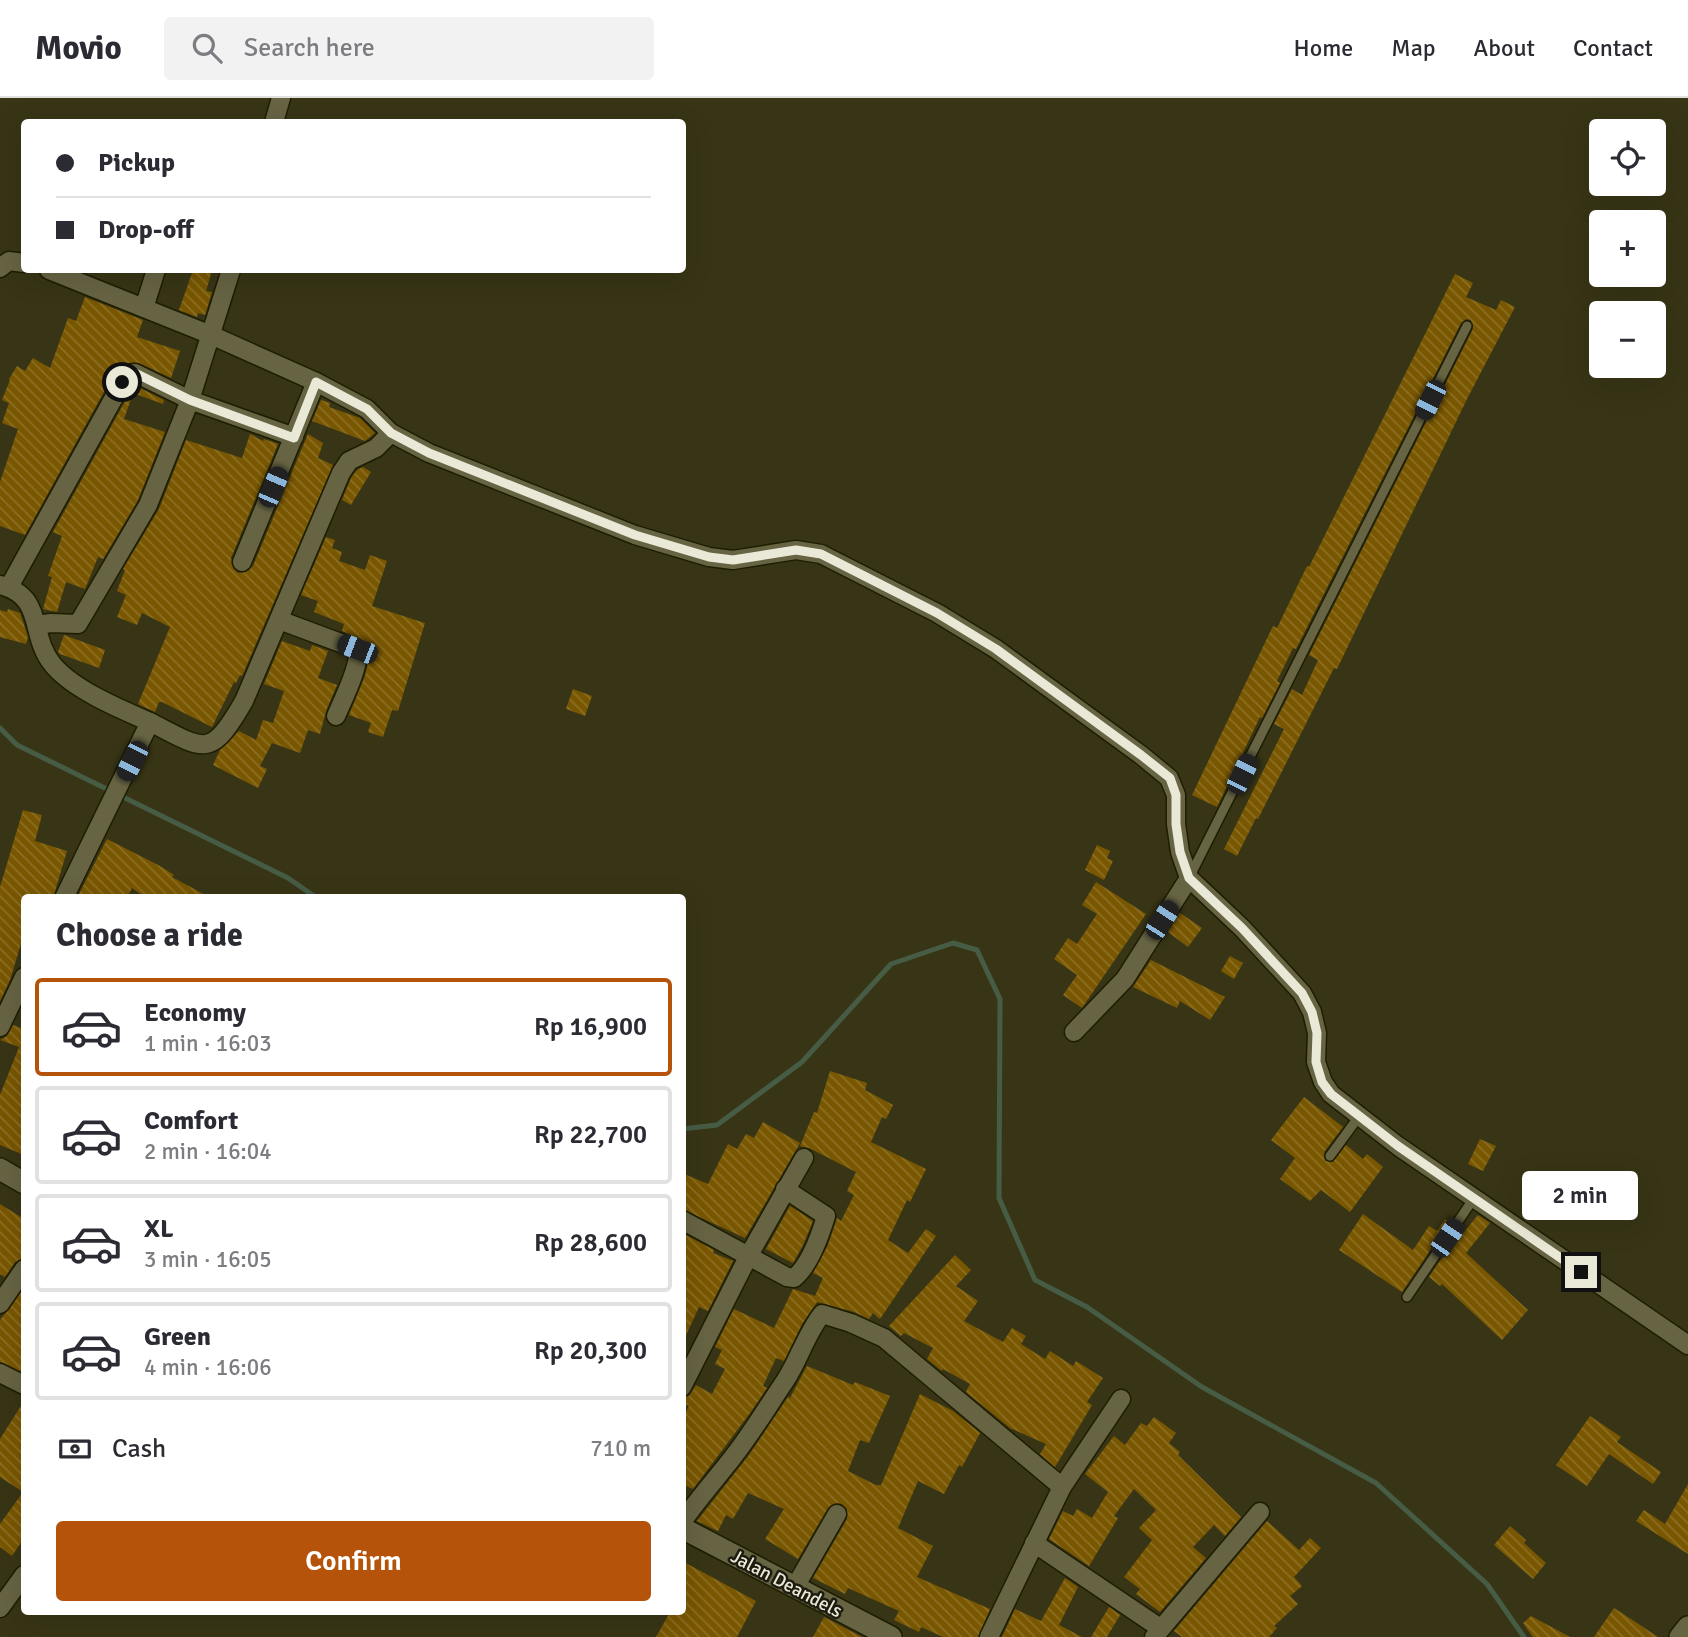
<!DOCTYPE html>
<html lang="en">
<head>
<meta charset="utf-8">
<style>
	:root { --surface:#fff; --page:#f2f2f3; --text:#2b2b33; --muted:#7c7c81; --line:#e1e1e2; --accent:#b45309 }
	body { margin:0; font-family:Signika,sans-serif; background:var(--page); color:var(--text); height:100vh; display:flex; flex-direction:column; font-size:26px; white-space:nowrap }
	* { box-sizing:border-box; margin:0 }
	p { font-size:23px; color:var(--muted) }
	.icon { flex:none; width:38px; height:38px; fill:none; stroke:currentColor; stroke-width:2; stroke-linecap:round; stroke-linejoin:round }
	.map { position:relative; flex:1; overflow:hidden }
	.details { position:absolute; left:21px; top:796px; width:665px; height:721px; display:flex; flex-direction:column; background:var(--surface); border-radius:7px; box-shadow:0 7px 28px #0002 }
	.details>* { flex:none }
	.top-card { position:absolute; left:21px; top:21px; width:665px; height:154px; border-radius:7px; box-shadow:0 7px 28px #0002; display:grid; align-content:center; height:154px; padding:0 35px; background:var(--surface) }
	.tools { position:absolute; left:1589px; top:21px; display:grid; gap:14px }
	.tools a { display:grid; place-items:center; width:77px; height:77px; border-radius:7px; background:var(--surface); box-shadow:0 7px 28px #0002; font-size:35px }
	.end { position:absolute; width:32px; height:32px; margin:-16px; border:9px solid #eae9d7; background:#111; box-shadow:0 0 0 4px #111 }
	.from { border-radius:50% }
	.bubble { position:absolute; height:49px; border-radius:7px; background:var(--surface); box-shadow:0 7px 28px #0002; font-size:23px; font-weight:600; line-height:49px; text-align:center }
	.car { position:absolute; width:21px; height:42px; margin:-21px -10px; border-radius:9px; box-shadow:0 0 5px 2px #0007; background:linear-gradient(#222 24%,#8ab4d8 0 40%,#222 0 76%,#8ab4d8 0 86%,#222 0) }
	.top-card b { display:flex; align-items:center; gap:24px; height:66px; font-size:26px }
	.top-card b+b { border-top:2px solid var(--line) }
	.top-card i { width:18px; height:18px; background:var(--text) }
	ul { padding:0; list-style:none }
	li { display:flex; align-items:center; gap:21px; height:98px; margin:0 14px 10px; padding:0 21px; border:4px solid var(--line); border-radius:7px }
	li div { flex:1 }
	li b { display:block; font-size:26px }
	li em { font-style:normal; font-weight:600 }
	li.on { border-color:var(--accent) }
	li>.icon { width:63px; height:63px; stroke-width:1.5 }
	h2 { padding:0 35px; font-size:32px; line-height:84px }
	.pay { display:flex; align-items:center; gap:18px; height:77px; padding:0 35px; font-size:26px }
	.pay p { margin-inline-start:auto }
	.cta { display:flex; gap:14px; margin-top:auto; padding:14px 35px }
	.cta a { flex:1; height:80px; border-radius:7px; background:var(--accent); color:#fff; font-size:28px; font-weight:600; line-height:80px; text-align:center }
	header { display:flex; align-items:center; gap:42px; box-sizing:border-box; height:98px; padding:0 35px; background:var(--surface); border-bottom:2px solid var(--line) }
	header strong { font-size:33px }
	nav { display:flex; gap:38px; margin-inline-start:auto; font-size:24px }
	.search { width:490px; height:63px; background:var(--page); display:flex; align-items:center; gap:18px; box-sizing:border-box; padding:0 24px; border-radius:7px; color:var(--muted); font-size:26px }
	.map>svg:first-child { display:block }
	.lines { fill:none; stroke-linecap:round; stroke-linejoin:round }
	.stream { stroke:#465c45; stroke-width:5 }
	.building { fill:url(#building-back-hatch) }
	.service-casing { stroke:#1f1d00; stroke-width:12 }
	.minor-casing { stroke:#1f1d00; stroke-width:21 }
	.tertiary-casing { stroke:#1f1d00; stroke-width:24 }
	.service { stroke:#666443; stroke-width:9 }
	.minor { stroke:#666443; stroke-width:18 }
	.tertiary { stroke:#666443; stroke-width:21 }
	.route { stroke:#eae9d7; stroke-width:9 }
	.labels { text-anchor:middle; stroke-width:5; stroke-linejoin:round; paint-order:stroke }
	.street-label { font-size:19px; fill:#eae9d7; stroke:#1d1c0f }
</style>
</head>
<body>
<header>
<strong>Movio</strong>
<div class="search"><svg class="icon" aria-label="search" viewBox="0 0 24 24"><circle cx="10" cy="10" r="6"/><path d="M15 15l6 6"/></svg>Search here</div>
<nav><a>Home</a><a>Map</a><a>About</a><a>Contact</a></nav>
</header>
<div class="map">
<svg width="1688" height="1539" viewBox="0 0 1688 1539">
	<defs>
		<pattern id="building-back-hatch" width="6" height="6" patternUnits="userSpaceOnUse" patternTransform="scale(1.75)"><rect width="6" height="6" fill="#795700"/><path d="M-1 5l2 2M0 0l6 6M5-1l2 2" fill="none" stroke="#8c6f24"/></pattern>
	</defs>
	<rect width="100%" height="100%" fill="#383516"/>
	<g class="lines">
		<g class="stream">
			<path d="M0 630 17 647 288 780 317 800"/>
			<path d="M682 1031 717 1027 802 964 891 866 953 845 977 852 1000 901 999 1100 1035 1182 1087 1209 1202 1289 1376 1385 1487 1486 1524 1539"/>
		</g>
	</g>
	<g class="building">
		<path d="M193 172H212L206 193 212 194 205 217 198 215 197 219 179 212Z"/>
		<path d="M1455 176 1473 185 1466 199 1496 212 1501 202 1515 209 1467 301 1337 571 1334 570 1258 721 1256 720 1237 758 1224 751 1284 631 1274 626 1292 591 1302 597 1318 562 1309 557 1473 231 1471 222 1466 221 1461 225 1296 551 1293 550 1277 583 1280 585 1262 620 1260 619 1217 709 1192 697 1273 528 1277 530 1307 468 1309 469Z"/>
		<path d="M85 199 143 222 137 239 180 253 171 280 139 265H126L117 270 25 437 0 428V384L18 331 2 325 9 305 2 302 10 282 9 281 17 268 25 273 33 260 50 270 68 220 76 223Z"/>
		<path d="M134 287 164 302 163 306 133 295 124 321 165 334 138 402 103 461 98 459 85 491 66 484 57 514 43 511 52 479 48 478 62 438 53 434Z"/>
		<path d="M321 302 330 305 329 309 360 320 375 335 365 343 312 323Z"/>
		<path d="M250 336 263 343 264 341 278 346 231 460 233 470 238 475 248 473 253 468 308 336 323 345 318 360 333 367 242 578 240 577 236 585 234 584 212 629 162 604H159L155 614 138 606 170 529 142 515 137 527 117 519 126 497 117 493 125 472 123 471 159 411 186 342 242 360Z"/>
		<path d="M363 369 371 374 351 407 342 402 351 380 357 372Z"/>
		<path d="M326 439 335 442 332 450 342 454 339 463 365 472 370 457 387 463 372 508 425 525 398 613 392 612 383 639 368 634 371 625 349 617 365 578 372 547 342 533 344 526 314 514 318 503 301 497Z"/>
		<path d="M8 511 20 515 28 539 26 546 0 539V512L7 514Z"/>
		<path d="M64 537 105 552 99 570 60 556 58 554Z"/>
		<path d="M282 543 310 553 312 547 328 553 318 580 337 587 326 613 320 636 308 632 300 655 272 645 260 668 267 671 258 690 213 667 220 652 239 633 256 642 263 622 273 625 284 593 264 586Z"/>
		<path d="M573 591 592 598 585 618 566 611Z"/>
		<path d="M23 712 42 717 35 743 67 753 53 800H24V836L10 882 0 903V789Z"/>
		<path d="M107 741 160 768 174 777 172 779 211 800H146L132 790 127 800H77Z"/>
		<path d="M1097 747 1110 753 1107 760 1113 763 1104 782 1085 772Z"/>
		<path d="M1096 784 1146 816 1082 910 1063 897 1077 877 1054 861 1068 840 1077 846 1097 816 1082 807Z"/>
		<path d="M1180 815 1202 830 1188 849 1168 834Z"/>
		<path d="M1230 858 1243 865 1234 881 1221 873Z"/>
		<path d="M1151 862 1225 899 1210 922 1180 903 1177 910 1133 889Z"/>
		<path d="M13 927 24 931V1057L0 1047V997L19 949 0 942 7 938Z"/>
		<path d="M830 973 867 985 865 992 893 1007 886 1021 882 1019 871 1044 926 1071 910 1104 907 1102 888 1142 908 1155 926 1131 936 1138 880 1221 873 1215 869 1221 854 1214 817 1204 802 1226 784 1263 776 1260 763 1288 767 1290 750 1315 693 1391 682 1386V1321L689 1308 682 1305V1300L689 1298 696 1287 712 1296 725 1271 715 1266 722 1252 715 1249 734 1211 774 1230 793 1191 815 1198 823 1180 813 1175 828 1147 837 1120 841 1123 854 1097 847 1093 856 1074 809 1050 800 1048 814 1014 817 1015Z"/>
		<path d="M1304 999 1343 1029 1324 1054 1325 1063 1333 1064 1346 1047 1363 1061 1367 1056 1383 1069 1350 1114 1321 1092 1310 1103 1280 1081 1295 1060 1271 1042Z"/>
		<path d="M763 1024 800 1045 745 1140 682 1111V1075L708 1086 728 1046 737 1051 746 1036 754 1040Z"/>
		<path d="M1480 1041 1496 1048 1483 1073 1468 1066Z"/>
		<path d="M0 1106 24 1121V1160L15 1164 5 1179 0 1176Z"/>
		<path d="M790 1108 813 1123 803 1147 793 1165 766 1151Z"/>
		<path d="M1363 1116 1413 1152 1429 1128 1437 1133 1445 1121 1449 1124 1402 1194 1339 1152Z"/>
		<path d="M1478 1117 1490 1125 1466 1155 1528 1212 1502 1242 1442 1186 1440 1188 1429 1179 1461 1132 1464 1134Z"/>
		<path d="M682 1135 714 1152 713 1155 733 1163 708 1213 699 1209 682 1246Z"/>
		<path d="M955 1157 971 1172 956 1188 978 1203 964 1223 1003 1244 1012 1230 1026 1238 1021 1246 1045 1261 1050 1253 1073 1268 1076 1263 1103 1280 1087 1304 1092 1307 1055 1369 1040 1356 1046 1346 1010 1330 966 1294 970 1286 943 1271 942 1273 927 1261 933 1250 904 1235 901 1238 889 1228Z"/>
		<path d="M24 1190V1275L0 1264V1222Z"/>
		<path d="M807 1268 853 1287 855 1284 890 1298 869 1345 860 1342 848 1373 876 1387H881L920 1296 953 1313 980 1335 962 1369 959 1367 944 1396 918 1383 898 1430 933 1448 917 1479 990 1511 978 1539H943L921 1529 919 1534 894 1522 899 1513 848 1490 845 1496 813 1480 847 1421V1411L842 1406 836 1405 828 1410 798 1461 765 1441 784 1411 748 1395 733 1421 726 1417 718 1433 697 1423 749 1357 788 1299 790 1300Z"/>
		<path d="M24 1303V1440L12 1458 0 1449V1426L23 1394 0 1379V1341Z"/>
		<path d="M1590 1318 1621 1339 1617 1344 1661 1374 1653 1386 1609 1356 1587 1388 1556 1367Z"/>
		<path d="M1154 1319 1176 1335 1169 1345 1180 1354 1178 1357 1241 1419 1225 1438 1214 1427 1193 1449 1206 1460 1160 1514 1136 1496 1140 1491 1124 1479 1152 1442 1139 1430 1156 1412 1134 1391 1114 1418 1118 1420 1089 1468 1049 1441 1063 1413 1073 1418 1077 1411 1092 1420 1108 1394 1085 1376 1114 1338 1125 1347 1141 1325 1147 1328Z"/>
		<path d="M1688 1386V1456L1636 1423 1644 1412 1665 1426Z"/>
		<path d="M1267 1423 1299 1452 1310 1440 1321 1450 1294 1479 1302 1488 1290 1498 1298 1506 1274 1528 1277 1530 1269 1539H1182L1174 1533Z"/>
		<path d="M1510 1428 1526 1442 1524 1445 1546 1465 1533 1481 1494 1447Z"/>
		<path d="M682 1463 756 1503 737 1539H656L670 1514H682Z"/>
		<path d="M1065 1480 1078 1489 1059 1527 1082 1539H1002L1015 1511 1041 1523Z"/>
		<path d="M1109 1509 1120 1517 1107 1539H1091Z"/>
		<path d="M1614 1510 1631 1521 1658 1539H1594Z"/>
		<path d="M1531 1518 1570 1539H1533L1523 1525Z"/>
		<path d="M824 1519 860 1538 862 1539H813Z"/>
	</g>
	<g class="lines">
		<g class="service-casing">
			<g id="service">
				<path d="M1190 778 1467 228"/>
				<path d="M1330 1058 1360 1017"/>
				<path d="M1407 1199 1474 1100"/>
			</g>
		</g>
		<g class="minor-casing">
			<g id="minor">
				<path d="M274 24 281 0"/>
				<path d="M0 170 9 163 24 165"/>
				<path d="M49 172 211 237 316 284 367 311 391 335 429 355 635 437 709 459 733 462 796 452 821 456 937 515 996 551 1141 657 1169 680 1176 697V726L1180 754 1189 780 1242 830 1302 895 1312 914 1317 935 1316 964 1323 984 1331 996 1398 1048 1688 1247"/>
				<path d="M144 210 156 172"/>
				<path d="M242 464 316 284"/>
				<path d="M0 487C46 499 28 537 53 567 74 592 120 611 150 624"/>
				<path d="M9 489 127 276 135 275 190 302 294 339"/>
				<path d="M279 522 357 551C362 564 342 604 336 618"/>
				<path d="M37 527 51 525 78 526 148 407 190 302 231 172"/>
				<path d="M64 800 150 624C205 652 210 662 244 603L341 375 349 363 376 350 391 335"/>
				<path d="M0 929 24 879"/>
				<path d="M1074 934 1125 881 1189 780"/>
				<path d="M682 1122 787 1179 794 1180C810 1167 820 1138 826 1118L785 1091"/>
				<path d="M0 1206 24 1171"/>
				<path d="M0 1275 24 1287"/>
				<path d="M682 1289 749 1157 804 1060"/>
				<path d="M682 1424C698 1401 716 1381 733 1359 752 1335 768 1308 785 1283 799 1262 806 1236 822 1216L851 1225 884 1240 1062 1389"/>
				<path d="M1034 1445 1160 1530"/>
				<path d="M795 1489 837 1416"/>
				<path d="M0 1510 24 1477"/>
				<path d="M989 1539 1062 1389 1121 1301"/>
				<path d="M1154 1539 1260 1414"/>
			</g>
		</g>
		<g class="tertiary-casing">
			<g id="tertiary">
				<path d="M0 1071 24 1085"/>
				<path d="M682 1430 891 1539"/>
				<path d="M1680 1539 1688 1529"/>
			</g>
		</g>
		<use href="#service" class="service"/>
		<use href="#minor" class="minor"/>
		<use href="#tertiary" class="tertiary"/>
	</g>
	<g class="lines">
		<path class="route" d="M122 284 127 276 135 275 190 302 294 340 316 284 367 311 391 335 429 355 635 437 709 459 733 462 796 452 821 456 937 515 996 551 1141 657 1170 680 1176 697V726L1180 754 1189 780 1242 830 1302 895 1312 914 1317 935 1316 964 1322 984 1331 996 1398 1048 1581 1174"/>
	</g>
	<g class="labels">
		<g class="street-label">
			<text transform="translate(787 1485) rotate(28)" y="7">Jalan Deandels</text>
		</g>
	</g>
</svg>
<div class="tools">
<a><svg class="icon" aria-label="locate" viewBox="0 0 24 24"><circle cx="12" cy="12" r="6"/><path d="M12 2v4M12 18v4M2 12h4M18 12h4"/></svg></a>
<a>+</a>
<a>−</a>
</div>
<i class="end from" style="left:122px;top:284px"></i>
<i class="end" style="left:1581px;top:1174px"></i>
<div class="bubble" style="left:1522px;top:1073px;width:116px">2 min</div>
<i class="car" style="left:1430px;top:302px;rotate:207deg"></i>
<i class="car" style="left:273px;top:389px;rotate:23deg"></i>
<i class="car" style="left:357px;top:551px;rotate:291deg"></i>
<i class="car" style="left:132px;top:663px;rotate:207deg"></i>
<i class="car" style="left:1242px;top:676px;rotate:26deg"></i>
<i class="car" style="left:1162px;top:822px;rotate:33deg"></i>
<i class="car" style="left:1447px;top:1140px;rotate:34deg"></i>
<div class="top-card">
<b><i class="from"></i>Pickup</b>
<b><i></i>Drop-off</b>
</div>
<section class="details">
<h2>Choose a ride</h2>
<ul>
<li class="on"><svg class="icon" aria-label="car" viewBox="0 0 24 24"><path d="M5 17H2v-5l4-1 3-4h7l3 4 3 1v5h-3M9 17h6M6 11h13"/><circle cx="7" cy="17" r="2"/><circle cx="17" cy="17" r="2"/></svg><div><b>Economy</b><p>1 min · 16:03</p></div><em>Rp 16,900</em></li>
<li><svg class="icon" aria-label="car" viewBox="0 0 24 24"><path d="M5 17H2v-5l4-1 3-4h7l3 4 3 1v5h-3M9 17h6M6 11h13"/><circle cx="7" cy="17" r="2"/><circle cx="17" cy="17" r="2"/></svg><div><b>Comfort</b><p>2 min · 16:04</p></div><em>Rp 22,700</em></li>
<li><svg class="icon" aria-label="car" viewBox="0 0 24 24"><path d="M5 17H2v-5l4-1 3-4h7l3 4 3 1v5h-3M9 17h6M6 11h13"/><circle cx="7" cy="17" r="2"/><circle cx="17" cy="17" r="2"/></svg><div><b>XL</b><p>3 min · 16:05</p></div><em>Rp 28,600</em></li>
<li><svg class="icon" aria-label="car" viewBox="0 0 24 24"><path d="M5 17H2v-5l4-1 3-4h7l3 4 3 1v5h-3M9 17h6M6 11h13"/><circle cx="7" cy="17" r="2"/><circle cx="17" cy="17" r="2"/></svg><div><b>Green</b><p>4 min · 16:06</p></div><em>Rp 20,300</em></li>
</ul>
<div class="pay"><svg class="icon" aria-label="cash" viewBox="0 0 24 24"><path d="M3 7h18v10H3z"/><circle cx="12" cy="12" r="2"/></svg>Cash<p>710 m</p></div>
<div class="cta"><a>Confirm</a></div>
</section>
</div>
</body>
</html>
